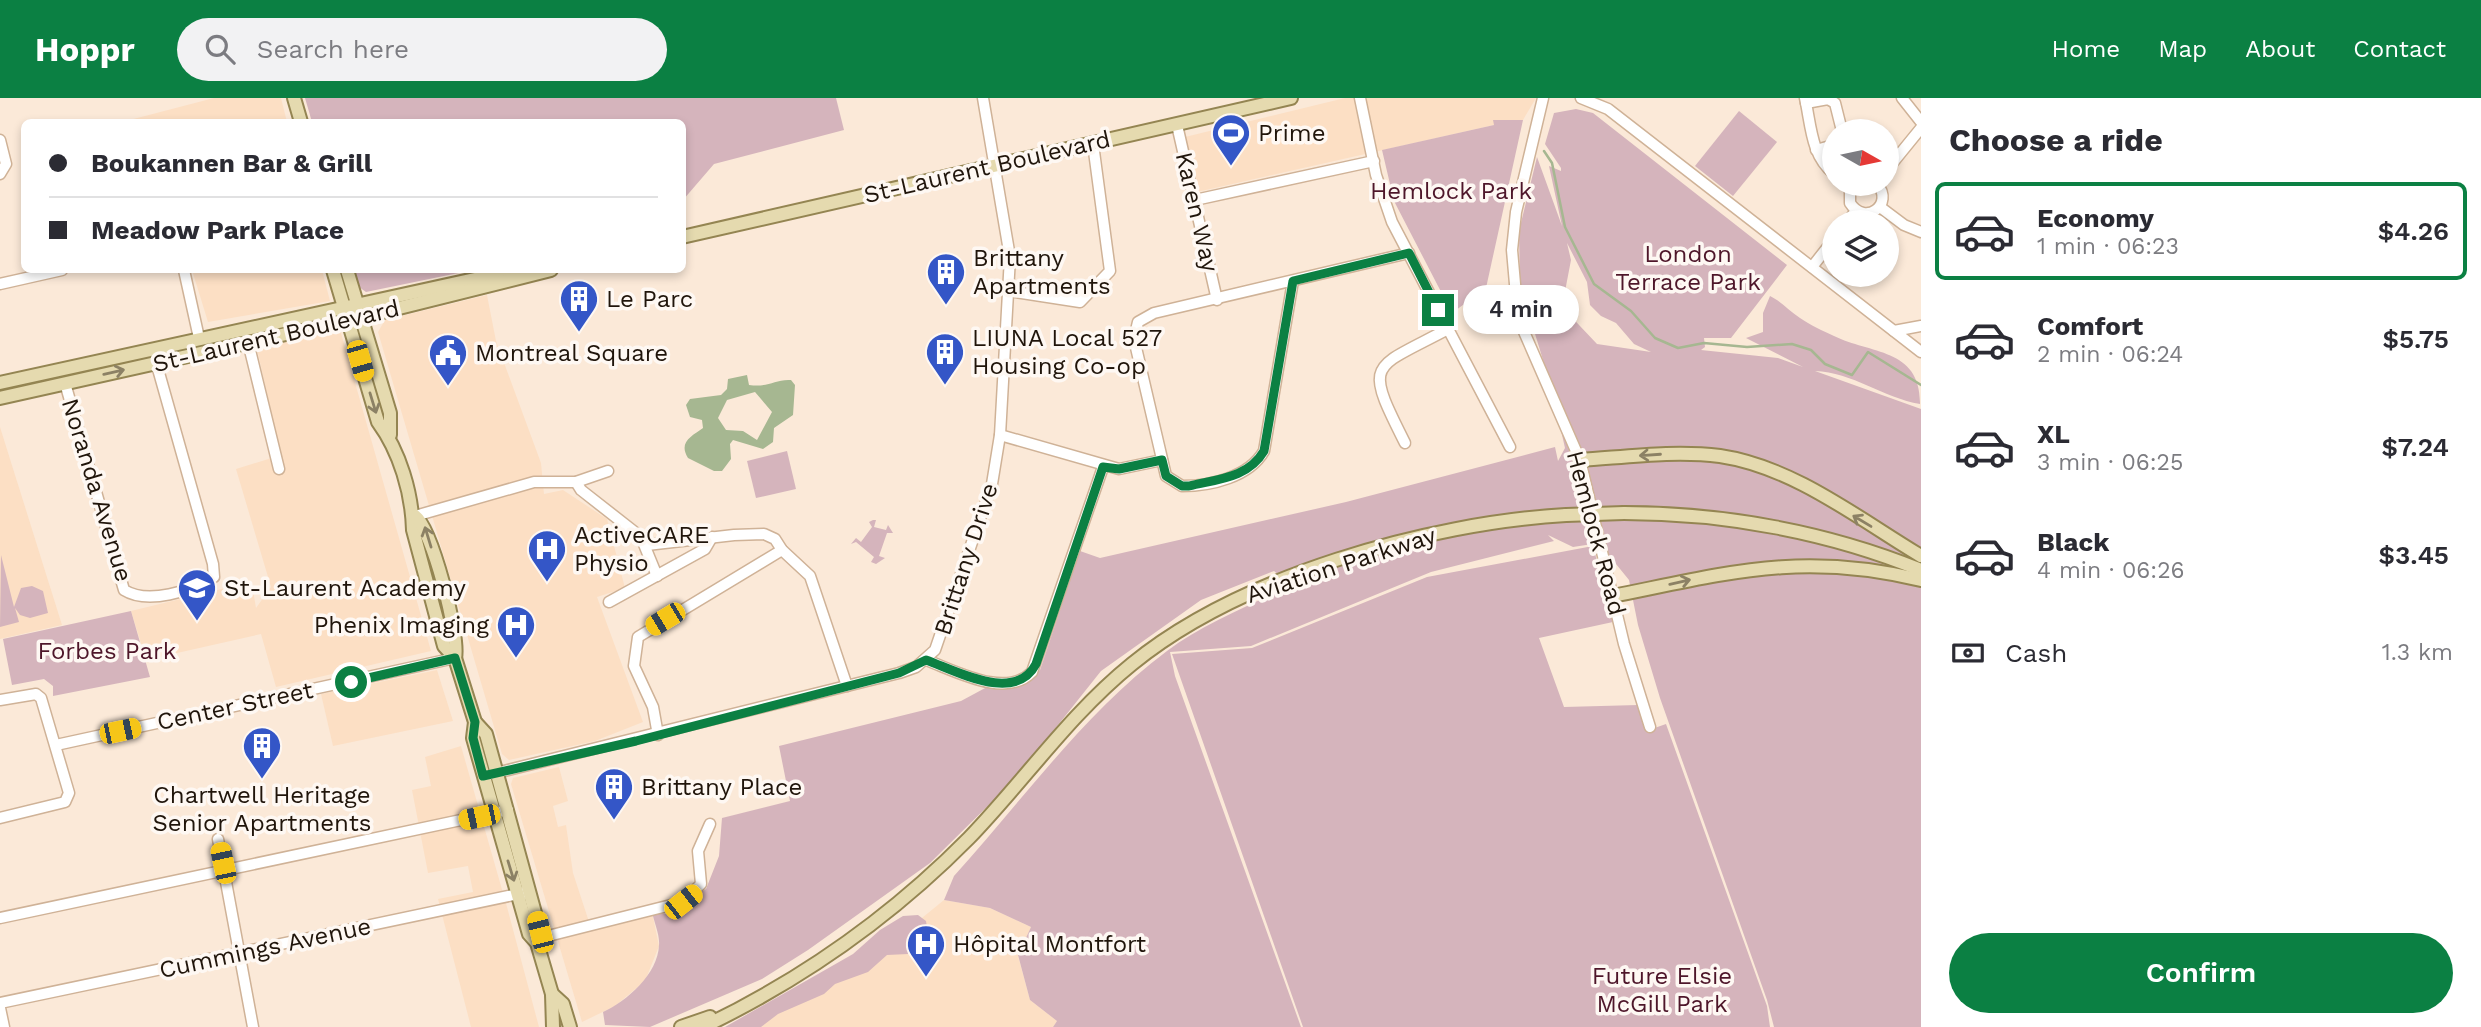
<!DOCTYPE html>
<html lang="en">
<head>
<meta charset="utf-8">
<style>
	:root { --surface:#fff; --page:#f2f2f3; --text:#2b2b33; --muted:#7c7c81; --line:#e1e1e2; --accent:#0b8043 }
	body { margin:0; font-family:"Work Sans",sans-serif; background:var(--page); color:var(--text); height:100vh; display:flex; flex-direction:column; font-size:26px; white-space:nowrap }
	* { box-sizing:border-box; margin:0 }
	p { font-size:23px; color:var(--muted) }
	.icon { flex:none; width:38px; height:38px; fill:none; stroke:currentColor; stroke-width:2; stroke-linecap:round; stroke-linejoin:round }
	.map { position:relative; flex:1; overflow:hidden }
	.drawer { display:flex; flex-direction:column; background:var(--surface); width:560px }
	.drawer>* { flex:none }
	.guide { position:absolute; left:21px; top:21px; width:665px; height:154px; border-radius:10px; box-shadow:0 4px 10px #0003; display:grid; align-content:center; height:154px; padding:0 28px; background:var(--surface) }
	.needle { width:46px; rotate:99deg }
	.buttons { position:absolute; left:1822px; top:21px; display:grid; gap:14px }
	.buttons a { display:grid; place-items:center; width:77px; height:77px; border-radius:50%; background:var(--surface); box-shadow:0 4px 10px #0003; font-size:35px }
	.end { position:absolute; width:32px; height:32px; margin:-16px; border:9px solid #0b8043; background:#fff; box-shadow:0 0 0 4px #fff }
	.from { border-radius:50% }
	.bubble { position:absolute; height:49px; border-radius:24px; background:var(--surface); box-shadow:0 4px 10px #0003; font-size:23px; font-weight:600; line-height:49px; text-align:center }
	.car { position:absolute; width:21px; height:42px; margin:-21px -10px; border-radius:9px; box-shadow:0 0 5px 2px #0007; background:linear-gradient(#f5c518 24%,#345 0 40%,#f5c518 0 76%,#345 0 86%,#f5c518 0) }
	.guide b { display:flex; align-items:center; gap:24px; height:66px; font-size:26px }
	.guide b+b { border-top:2px solid var(--line) }
	.guide i { width:18px; height:18px; background:var(--text) }
	ul { padding:0; list-style:none }
	li { display:flex; align-items:center; gap:21px; height:98px; margin:0 14px 10px; padding:0 14px; border:4px solid transparent; border-radius:10px }
	li div { flex:1 }
	li b { display:block; font-size:26px }
	li em { font-style:normal; font-weight:600 }
	li.current { border-color:var(--accent) }
	li>.icon { width:63px; height:63px; stroke-width:1.5 }
	h2 { padding:0 28px; font-size:32px; line-height:84px }
	.pay { display:flex; align-items:center; gap:18px; height:77px; padding:0 28px; font-size:26px }
	.pay p { margin-inline-start:auto }
	.button { display:flex; gap:14px; margin-top:auto; padding:14px 28px }
	.button a { flex:1; height:80px; border-radius:42px; background:var(--accent); color:#fff; font-size:28px; font-weight:600; line-height:80px; text-align:center }
	header { display:flex; align-items:center; gap:42px; box-sizing:border-box; height:98px; padding:0 35px; background:var(--accent); color:#fff }
	header strong { font-size:33px }
	nav { display:flex; gap:38px; margin-inline-start:auto; font-size:24px }
	.search { width:490px; height:63px; background:var(--page); display:flex; align-items:center; gap:18px; box-sizing:border-box; padding:0 24px; border-radius:38px; color:var(--muted); font-size:26px }
	main { display:flex; flex:1; min-height:0 }
	.map>svg:first-child { display:block }
	.built { fill:#fcdfc4 }
	.green { fill:#d5b4bc; fill-rule:evenodd }
	.water { fill:#a6b791; fill-rule:evenodd }
	.lines { fill:none; stroke-linecap:round; stroke-linejoin:round }
	.stream { stroke:#a6b791; stroke-width:2.5 }
	.minor-casing { stroke:#cfb297; stroke-width:13 }
	.major-casing { stroke:#948552; stroke-width:16 }
	.minor { stroke:#fff; stroke-width:10 }
	.major { stroke:#e5daaf; stroke-width:12 }
	.major-bridge-casing { stroke:#948552; stroke-width:16; stroke-linecap:butt }
	.major-bridge { stroke:#e5daaf; stroke-width:12 }
	.oneway { stroke:#8c8165 }
	.route { stroke:#0b8043; stroke-width:9 }
	.labels { text-anchor:middle; stroke-width:7; stroke-linejoin:round; paint-order:stroke }
	.poi-label { font-size:24px; fill:#20150b; stroke:#fef8f3; text-anchor:start }
	.street-label { font-size:24px; fill:#20150b; stroke:#fef8f3 }
	.park-label { font-size:24px; fill:#4e162a; stroke:#fef8f3 }
</style>
</head>
<body>
<header>
<strong>Hoppr</strong>
<div class="search"><svg class="icon" aria-label="search" viewBox="0 0 24 24"><circle cx="10" cy="10" r="6"/><path d="M15 15l6 6"/></svg>Search here</div>
<nav><a>Home</a><a>Map</a><a>About</a><a>Contact</a></nav>
</header>
<main>
<div class="map">
<svg width="1921" height="929" viewBox="0 0 1921 929">
	<rect width="100%" height="100%" fill="#fbe9d8"/>
	<g class="built">
		<path d="M214 0H281L287 24H122Z"/>
		<path d="M1345 0H1536L1523 22H1494V27L1197 94 1185 39Z"/>
		<path d="M192 172H322L330 203 208 224Z"/>
		<path d="M487 197 496 243 541 365 544 396 563 392 607 421 625 490 597 499 643 624 595 643 509 662 502 656 378 234 385 222Z"/>
		<path d="M339 228 431 553 276 589 261 536 146 562 131 513 230 489 232 496 253 492 256 510 271 489 236 371 281 357 257 251Z"/>
		<path d="M0 329 62 527 0 541Z"/>
		<path d="M437 572 453 623 333 648 321 596Z"/>
		<path d="M461 648 507 809 539 929H471L438 801 473 794 468 768 428 775 412 692 431 688 425 659Z"/>
		<path d="M559 669 568 703 553 708 558 729 566 727 573 775 591 830 652 814 659 848 645 883 615 908 582 924 511 686 513 680Z"/>
		<path d="M944 802 990 810 1031 829 1018 858 1030 902 1057 923 1053 929H749L917 824Z"/>
	</g>
	<g class="green">
		<path d="M305 0H836L844 32 714 66 683 102 682 24H312Z"/>
		<path d="M1576 11 1593 15 1787 167 1731 240H1704L1705 249 1701 252 1778 260 1803 269 1746 240 1763 234V215L1770 198C1782 204 1789 213 1800 220 1810 227 1823 233 1834 238 1870 256 1921 250 1920 306 1884 300 1852 274 1815 273L1921 311V929H1774L1767 902 1660 600 1638 527 1629 482 1599 445 1573 449 1548 437 1554 443 1431 474 1251 548 1170 554 1175 578 1301 929H1053L1057 923 1030 902 1018 857 1031 829 990 810 944 802 954 778C1023 702 1084 615 1167 553 1203 526 1250 508 1290 487L1274 473 1201 502 1101 573 1015 681 930 765 808 852 762 881 650 929 605 927 603 914C627 903 658 876 659 847 660 837 654 824 652 814L667 816 706 791 719 758 722 720 790 703 779 648 961 603 987 589 1013 590 1040 572 1080 453 1100 460 1346 404 1555 349 1558 363 1565 350 1551 288 1520 187 1519 133 1537 59 1562 128 1549 68 1561 73V70L1545 46 1554 15ZM1567 145 1587 184 1590 207 1601 218 1616 225 1634 246 1651 254 1597 246 1562 209 1571 162Z"/>
		<path d="M1739 13 1777 44 1733 98 1695 68Z"/>
		<path d="M1493 22H1523L1486 190 1452 215 1394 103 1382 52 1494 27Z"/>
		<path d="M354 172H473L366 194 359 189Z"/>
		<path d="M787 353 796 391 756 400 747 363Z"/>
		<path d="M873 422H876L874 429 886 432 888 427 893 435H887L879 458 885 460 876 466 871 464 874 459 856 444 851 446 856 440 861 444 872 429 869 424Z"/>
		<path d="M1593 448 1613 524 1539 540 1564 609 1638 607 1646 633 1666 626 1767 908 1770 929H1303L1172 556 1252 550 1427 479Z"/>
		<path d="M1 457 14 509 21 490 32 488 43 493 48 515 30 520 20 517 15 510 19 524 0 529Z"/>
		<path d="M131 513 150 579 53 598V588L44 581 12 587 3 541Z"/>
		<path d="M918 817 926 823 929 841 925 850 915 849 908 856 887 857 868 874 835 886 824 896 778 916 761 929H725L853 856 880 832 903 818Z"/>
	</g>
	<path class="water" d="M747 277 749 287C769 290 774 281 791 282L795 287 793 317 774 330 773 344 763 351 733 342 730 346 731 361 722 373H714L688 360C678 344 692 338 703 330L702 322 690 319 686 307 690 301 721 297 727 291 728 281ZM755 294 772 314 757 342 743 333 726 332 718 320 727 302Z"/>
	<g class="lines">
		<path class="stream" d="M1544 53 1552 65 1565 129 1594 186 1631 213 1655 240 1678 250 1704 245 1747 249 1792 246 1811 252 1825 266 1852 277 1868 254 1921 287"/>
		<g class="minor-casing">
			<g id="minor">
				<path d="M1360 0 1376 77 1392 124 1510 349"/>
				<path d="M1543 0 1516 114 1512 152 1518 220 1580 362 1624 546 1650 629"/>
				<path d="M1581 0 1608 11 1921 254"/>
				<path d="M1805 0C1811 27 1811 58 1834 76"/>
				<path d="M1902 0 1921 24"/>
				<path d="M1806 5 1828 1 1835 5 1842 33"/>
				<path d="M1177 27 1217 202"/>
				<path d="M0 42 6 66 0 76"/>
				<path d="M1816 52 1834 47"/>
				<path d="M1886 73 1921 30"/>
				<path d="M1856 86 1850 93V105C1865 129 1895 106 1877 86"/>
				<path d="M1195 102 1374 63"/>
				<path d="M1880 109 1904 127 1921 134"/>
				<path d="M1847 124 1856 113"/>
				<path d="M1812 169 1834 141"/>
				<path d="M184 172 199 240"/>
				<path d="M1293 183 1264 353C1249 379 1211 388 1182 388L1166 378 1134 241 1138 224 1154 215 1409 155"/>
				<path d="M0 186 62 172"/>
				<path d="M1009 193 1080 204 1110 173 1093 46"/>
				<path d="M1894 233 1921 228"/>
				<path d="M248 244 279 371"/>
				<path d="M65 285 124 492C148 507 191 493 214 479L213 466 156 264"/>
				<path d="M1000 337 1119 371 1162 362"/>
				<path d="M1405 345C1363 262 1371 272 1448 231"/>
				<path d="M576 384 581 392 641 439 657 478"/>
				<path d="M415 418 534 384H576L608 373"/>
				<path d="M647 447 734 437 764 436 775 441 782 452 810 478 847 588"/>
				<path d="M609 504 705 451 712 439"/>
				<path d="M926 562C956 573 1006 601 1032 574L1103 369"/>
				<path d="M0 602 36 596 41 600 69 695 65 704 0 720"/>
				<path d="M658 637 653 609 634 568 638 539 782 452"/>
				<path d="M56 647 455 560"/>
				<path d="M492 676 899 575 916 569 935 552 992 386 1000 337 1010 159 983 0"/>
				<path d="M218 741 253 929"/>
				<path d="M0 820 508 712"/>
				<path d="M537 845 552 837 683 804 701 786 698 753 710 726"/>
				<path d="M0 905 523 795"/>
				<path d="M0 910 4 929"/>
			</g>
		</g>
		<g class="major-casing">
			<g id="major">
				<path d="M294 0 301 24"/>
				<path d="M682 139 1291 0"/>
				<path d="M333 172 378 324C400 354 412 395 413 432L444 548 455 560 475 624 473 640 529 836 537 845 552 896 553 929"/>
				<path d="M347 172 390 315V337"/>
				<path d="M0 285 516 172"/>
				<path d="M0 300 371 217 551 172"/>
				<path d="M1580 362C1626 359 1674 352 1720 358 1794 369 1859 421 1921 458"/>
				<path d="M1624 415C1724 415 1828 434 1921 472"/>
				<path d="M415 418C432 431 460 538 455 560"/>
				<path d="M1613 498C1728 475 1802 453 1921 482"/>
				<path d="M475 624 486 636 540 833 537 845"/>
				<path d="M552 896 563 906 570 929"/>
				<path d="M681 929 710 919"/>
				<path d="M703 929C801 882 892 818 969 740 1024 683 1070 616 1132 566 1240 478 1427 425 1566 417"/>
			</g>
		</g>
		<use href="#minor" class="minor"/>
		<use href="#major" class="major"/>
		<g class="major-bridge-casing">
			<path id="major-bridge" d="M1566 417 1624 415"/>
		</g>
		<use href="#major-bridge" class="major-bridge"/>
	</g>
	<defs><path id="oneway-shaft" d="M-6 0H5M1.5-3L5.5 0L1.5 3" fill="none" stroke-width="1.6" stroke-linecap="round" stroke-linejoin="round" transform="scale(1.75)"/></defs>
	<g class="oneway">
		<use href="#oneway-shaft" transform="translate(114 274) rotate(-13)"/>
		<use href="#oneway-shaft" transform="translate(373 305) rotate(73)"/>
		<use href="#oneway-shaft" transform="translate(1650 357) rotate(176)"/>
		<use href="#oneway-shaft" transform="translate(1862 423) rotate(-149)"/>
		<use href="#oneway-shaft" transform="translate(428 439) rotate(-107)"/>
		<use href="#oneway-shaft" transform="translate(1680 484) rotate(-13)"/>
		<use href="#oneway-shaft" transform="translate(511 773) rotate(73)"/>
	</g>
	<g class="lines">
		<path class="route" d="M351 584 455 560 475 624 473 640 483 678 636 643 899 575 926 562C957 573 1015 606 1036 566L1103 369 1119 371 1162 362 1166 378 1182 388H1189C1218 381 1248 380 1264 353L1293 183 1409 155 1438 212"/>
	</g>
	<defs>
		<g id="stadium-pin" transform="scale(2.0125)"><path d="M0 17L-7.5 6A9.5 9.5 0 1 1 7.5 6Z" fill="#3456c7" stroke="#fef8f3"/><path d="M0-5a6.5 5 0 1 0 0 10a6.5 5 0 1 0 0-10ZM-3.5-1.8h7v3.6h-7Z" fill="#fff"/></g>
		<g id="building-pin" transform="scale(2.0125)"><path d="M0 17L-7.5 6A9.5 9.5 0 1 1 7.5 6Z" fill="#3456c7" stroke="#fef8f3"/><path d="M-4-6H4V6H1V3H-1V6H-4ZM-2.5-4.3h1.7v1.8h-1.7ZM.8-4.3h1.7v1.8H.8ZM-2.5-1h1.7V.8h-1.7ZM.8-1h1.7V.8H.8Z" fill="#fff"/></g>
		<g id="civic-pin" transform="scale(2.0125)"><path d="M0 17L-7.5 6A9.5 9.5 0 1 1 7.5 6Z" fill="#3456c7" stroke="#fef8f3"/><path d="M-.6-6.5H3V-4.5H.6V-3L4-1V1h2V6H-6V1h2V-1L-.6-3ZM-1.2 2.5V6h2.4V2.5Z" fill="#fff"/></g>
		<g id="hospital-pin" transform="scale(2.0125)"><path d="M0 17L-7.5 6A9.5 9.5 0 1 1 7.5 6Z" fill="#3456c7" stroke="#fef8f3"/><path d="M-5-5h3v3.5h4V-5h3V5h-3V1.5h-4V5h-3Z" fill="#fff"/></g>
		<g id="school-pin" transform="scale(2.0125)"><path d="M0 17L-7.5 6A9.5 9.5 0 1 1 7.5 6Z" fill="#3456c7" stroke="#fef8f3"/><path d="M0-5L7-2L0 1L-7-2ZM-4 1L0 2.5L4 1V4Q0 6-4 4Z" fill="#fff"/></g>
	</defs>
	<g fill-rule="evenodd">
		<use href="#stadium-pin" x="1231" y="35"/>
		<use href="#building-pin" x="946" y="174"/>
		<use href="#building-pin" x="579" y="201"/>
		<use href="#building-pin" x="945" y="254"/>
		<use href="#civic-pin" x="448" y="255"/>
		<use href="#hospital-pin" x="547" y="451"/>
		<use href="#school-pin" x="197" y="490"/>
		<use href="#hospital-pin" x="516" y="527"/>
		<use href="#building-pin" x="262" y="648"/>
		<use href="#building-pin" x="614" y="689"/>
		<use href="#hospital-pin" x="926" y="846"/>
	</g>
	<g class="labels">
		<g class="poi-label">
			<text x="1258" y="43">Prime</text>
			<text x="973" y="168">Brittany<tspan x="973" dy="28">Apartments</tspan></text>
			<text x="606" y="209">Le Parc</text>
			<text x="972" y="248">LIUNA Local 527<tspan x="972" dy="28">Housing Co-op</tspan></text>
			<text x="475" y="263">Montreal Square</text>
			<text x="574" y="445">ActiveCARE<tspan x="574" dy="28">Physio</tspan></text>
			<text x="224" y="498">St-Laurent Academy</text>
			<text x="489" y="535" text-anchor="end">Phenix Imaging</text>
			<text x="641" y="697">Brittany Place</text>
			<text x="262" y="705" text-anchor="middle">Chartwell Heritage<tspan x="262" dy="28">Senior Apartments</tspan></text>
			<text x="953" y="854">Hôpital Montfort</text>
		</g>
		<g class="street-label">
			<text transform="translate(987 69) rotate(-13)" y="8">St-Laurent Boulevard</text>
			<text transform="translate(1197 114) rotate(77)" y="8">Karen Way</text>
			<text transform="translate(276 238) rotate(-13)" y="8">St-Laurent Boulevard</text>
			<text transform="translate(97 392) rotate(73)" y="8">Noranda Avenue</text>
			<text transform="translate(1596 435) rotate(75)" y="8">Hemlock Road</text>
			<text transform="translate(966 461) rotate(-72)" y="8">Brittany Drive</text>
			<text transform="translate(1341 467) rotate(-18)" y="8">Aviation Parkway</text>
			<text transform="translate(235 608) rotate(-12)" y="8">Center Street</text>
			<text transform="translate(265 850) rotate(-12)" y="8">Cummings Avenue</text>
		</g>
		<g class="park-label">
			<text x="1451" y="101">Hemlock Park</text>
			<text x="1688" y="164">London<tspan x="1688" dy="28">Terrace Park</tspan></text>
			<text x="107" y="561">Forbes Park</text>
			<text x="1662" y="886">Future Elsie<tspan x="1662" dy="28">McGill Park</tspan></text>
		</g>
	</g>
</svg>
<div class="buttons">
<a><svg class="needle" viewBox="-14 -14 28 28"><path d="M0-13l5 13h-10z" fill="#e53935"/><path d="M0 13l5-13h-10z" fill="#7c7c81"/></svg></a>
<a><svg class="icon" aria-label="layers" viewBox="0 0 24 24"><path d="M12 4l9 5-9 5-9-5zM3 14l9 5 9-5"/></svg></a>
</div>
<i class="end from" style="left:351px;top:584px"></i>
<i class="end" style="left:1438px;top:212px"></i>
<div class="bubble" style="left:1463px;top:187px;width:116px">4 min</div>
<i class="car" style="left:360px;top:263px;rotate:164deg"></i>
<i class="car" style="left:665px;top:521px;rotate:239deg"></i>
<i class="car" style="left:120px;top:633px;rotate:78deg"></i>
<i class="car" style="left:479px;top:719px;rotate:258deg"></i>
<i class="car" style="left:223px;top:765px;rotate:348deg"></i>
<i class="car" style="left:683px;top:804px;rotate:52deg"></i>
<i class="car" style="left:540px;top:834px;rotate:346deg"></i>
<div class="guide">
<b><i class="from"></i>Boukannen Bar &amp; Grill</b>
<b><i></i>Meadow Park Place</b>
</div>
</div>
<section class="drawer">
<h2>Choose a ride</h2>
<ul>
<li class="current"><svg class="icon" aria-label="car" viewBox="0 0 24 24"><path d="M5 17H2v-5l4-1 3-4h7l3 4 3 1v5h-3M9 17h6M6 11h13"/><circle cx="7" cy="17" r="2"/><circle cx="17" cy="17" r="2"/></svg><div><b>Economy</b><p>1 min · 06:23</p></div><em>$4.26</em></li>
<li><svg class="icon" aria-label="car" viewBox="0 0 24 24"><path d="M5 17H2v-5l4-1 3-4h7l3 4 3 1v5h-3M9 17h6M6 11h13"/><circle cx="7" cy="17" r="2"/><circle cx="17" cy="17" r="2"/></svg><div><b>Comfort</b><p>2 min · 06:24</p></div><em>$5.75</em></li>
<li><svg class="icon" aria-label="car" viewBox="0 0 24 24"><path d="M5 17H2v-5l4-1 3-4h7l3 4 3 1v5h-3M9 17h6M6 11h13"/><circle cx="7" cy="17" r="2"/><circle cx="17" cy="17" r="2"/></svg><div><b>XL</b><p>3 min · 06:25</p></div><em>$7.24</em></li>
<li><svg class="icon" aria-label="car" viewBox="0 0 24 24"><path d="M5 17H2v-5l4-1 3-4h7l3 4 3 1v5h-3M9 17h6M6 11h13"/><circle cx="7" cy="17" r="2"/><circle cx="17" cy="17" r="2"/></svg><div><b>Black</b><p>4 min · 06:26</p></div><em>$3.45</em></li>
</ul>
<div class="pay"><svg class="icon" aria-label="cash" viewBox="0 0 24 24"><path d="M3 7h18v10H3z"/><circle cx="12" cy="12" r="2"/></svg>Cash<p>1.3 km</p></div>
<div class="button"><a>Confirm</a></div>
</section>
</main>
</body>
</html>
